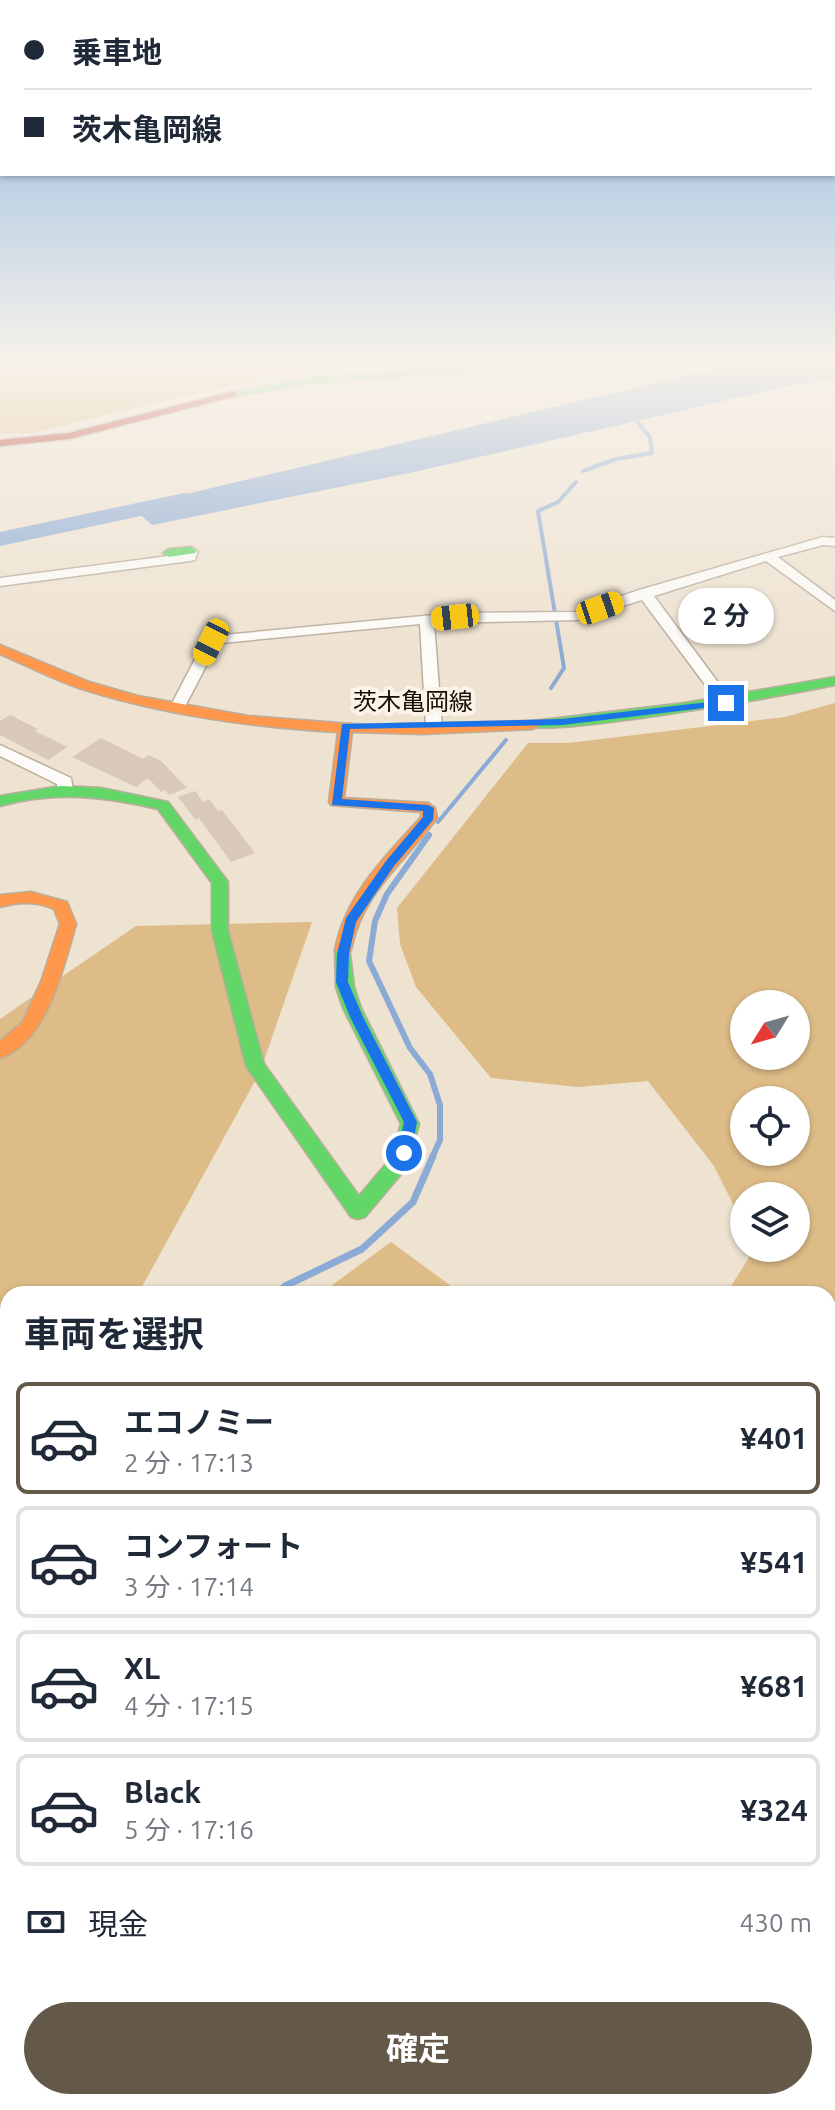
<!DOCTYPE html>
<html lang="ja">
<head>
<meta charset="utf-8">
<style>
	:root { --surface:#fff; --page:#f6f6f7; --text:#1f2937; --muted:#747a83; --line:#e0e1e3; --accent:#645849 }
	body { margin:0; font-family:Ubuntu,"Noto Sans JP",sans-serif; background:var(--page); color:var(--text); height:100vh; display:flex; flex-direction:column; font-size:30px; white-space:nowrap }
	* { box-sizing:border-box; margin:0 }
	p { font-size:26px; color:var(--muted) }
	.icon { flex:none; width:44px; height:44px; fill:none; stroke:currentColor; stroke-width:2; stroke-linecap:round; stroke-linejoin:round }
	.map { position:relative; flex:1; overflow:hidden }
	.panel { position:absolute; left:0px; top:1286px; width:836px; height:824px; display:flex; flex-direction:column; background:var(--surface); border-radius:24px 24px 0 0; box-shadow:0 2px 6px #0004 }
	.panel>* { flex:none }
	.guide { position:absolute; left:0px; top:0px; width:836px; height:176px; box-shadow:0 2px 6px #0004; display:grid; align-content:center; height:176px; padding:0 24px; background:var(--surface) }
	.needle { width:52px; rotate:233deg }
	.tools { position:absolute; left:730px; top:990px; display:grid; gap:16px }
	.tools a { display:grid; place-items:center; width:80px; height:80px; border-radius:50%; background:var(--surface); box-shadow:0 2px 6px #0004; font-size:40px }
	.end { position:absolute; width:36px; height:36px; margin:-18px; border:10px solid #1a73e8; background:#fff; box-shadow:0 0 0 4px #fff }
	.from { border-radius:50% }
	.bubble { position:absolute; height:56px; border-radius:28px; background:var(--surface); box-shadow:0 2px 6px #0004; font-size:26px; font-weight:700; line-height:56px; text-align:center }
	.car { position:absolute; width:24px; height:48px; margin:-24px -12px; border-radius:10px; box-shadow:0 0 6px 2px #0007; background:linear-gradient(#f5c518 24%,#345 0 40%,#f5c518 0 76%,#345 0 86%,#f5c518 0) }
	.guide b { display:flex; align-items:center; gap:28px; height:76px; font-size:30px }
	.guide b+b { border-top:2px solid var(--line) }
	.guide i { width:20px; height:20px; background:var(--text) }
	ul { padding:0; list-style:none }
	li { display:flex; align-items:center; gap:24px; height:112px; margin:0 16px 12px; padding:0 8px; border:4px solid var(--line); border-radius:12px }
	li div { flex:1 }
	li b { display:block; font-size:30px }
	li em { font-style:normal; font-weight:700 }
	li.active { border-color:var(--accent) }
	li>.icon { width:72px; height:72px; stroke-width:1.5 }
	h2 { padding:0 24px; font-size:36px; line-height:96px }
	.pay { display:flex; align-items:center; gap:20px; height:88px; padding:0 24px; font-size:30px }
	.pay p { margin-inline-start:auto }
	.button { display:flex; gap:16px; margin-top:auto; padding:16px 24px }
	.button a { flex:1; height:92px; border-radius:48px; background:var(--accent); color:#fff; font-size:32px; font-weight:700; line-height:92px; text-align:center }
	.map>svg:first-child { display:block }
	.forest { fill:#ddbc87; fill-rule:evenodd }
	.water { fill:#8baad5 }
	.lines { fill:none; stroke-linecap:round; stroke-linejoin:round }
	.stream-far3 { stroke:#8baad5; stroke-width:4 }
	.stream-far2 { stroke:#8baad5; stroke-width:6 }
	.stream-far1 { stroke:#8baad5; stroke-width:7 }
	.stream { stroke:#8baad5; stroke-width:9 }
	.river { fill:#8baad5; fill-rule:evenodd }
	.building { fill:#dac9b8 }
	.street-casing { stroke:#baae9d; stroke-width:3 }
	.fast-casing { stroke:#baae9d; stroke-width:3 }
	.slow-casing { stroke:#baae9d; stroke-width:3 }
	.jam-casing { stroke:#baae9d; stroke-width:3 }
	.street { fill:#fcfbf8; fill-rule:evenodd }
	.fast { fill:#63d668; fill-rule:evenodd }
	.slow { fill:#ff974d; fill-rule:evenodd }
	.jam { fill:#b3261e; fill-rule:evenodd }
	.route { fill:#1a73e8 }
	.labels { text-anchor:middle; stroke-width:8; stroke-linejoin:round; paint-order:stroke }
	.far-street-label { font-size:24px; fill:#190d00; stroke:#fbf3e9 }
</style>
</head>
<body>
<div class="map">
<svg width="835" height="2110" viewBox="0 0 835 2110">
	<rect width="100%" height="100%" fill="#eee2d1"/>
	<g class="forest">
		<path d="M0 363H315L329 370 240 383 32 433 0 434Z"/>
		<path d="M835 703V1758L828 1732V1294H726L755 1248H796V1196H744V1226L714 1166 648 1081 578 1087 491 1078 416 987 400 944 397 908 528 743H568L785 717ZM796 1004V1056H744V1004ZM744 1100H796V1152H744Z"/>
		<path d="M312 922 260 1072 138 1294H8V1516L0 1525V1019L136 926Z"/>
		<path d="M391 1242 462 1294H320Z"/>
		<path d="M179 2102H476L475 2110H188Z"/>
	</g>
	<path class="water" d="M740 363H835V380L797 384 414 472 152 525 131 507Z"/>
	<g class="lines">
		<g class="stream-far3">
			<path d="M583 471 616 459 652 453 650 437 633 417"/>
			<path d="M551 688 564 668 538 511 558 502 576 482"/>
			<path d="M438 822 506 740"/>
		</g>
		<path class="stream-far2" d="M429 835 387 894 375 921 369 961 410 1048 430 1074 440 1105V1140L432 1158"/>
		<path class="stream-far1" d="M277 1294 285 1286 362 1249 413 1202 433 1156"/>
		<path class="stream" d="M0 1919 8 1886"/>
		<path class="river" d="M184 493 192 495 196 500 192 505 0 546V532Z"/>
	</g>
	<g class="building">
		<path d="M10 715 38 729 35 731 67 747 48 760 0 735V721Z"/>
		<path d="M101 738 143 759 149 755 161 761 187 788 169 795 165 790 161 792 148 778 136 787 72 757Z"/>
		<path d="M195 791 203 802 209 799 218 811 222 810 255 853 231 862 199 818 196 820 178 797Z"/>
	</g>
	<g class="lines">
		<g class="street-casing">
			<g id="street">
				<path d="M823 537 835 538V546L823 545 778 557 835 600V611L766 561 654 596 731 700V706H721L642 600 577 620 434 623 442 727 434 732 426 727 420 624 221 643 217 645 182 712H172L169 709 204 642 213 636 455 613 576 612 639 590Z"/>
				<path d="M191 547 198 551 195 560 190 561 0 586V578L184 554Z"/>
				<path d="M0 745 71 778 73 790 71 794H59L57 784 0 756Z"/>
			</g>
		</g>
		<g class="fast-casing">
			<g id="fast">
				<path d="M494 363H520L480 371 303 384 233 397 228 394 303 379Z"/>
				<path d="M191 547 197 551 195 553 169 557 163 553 169 549Z"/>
				<path d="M835 677V685C796 693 544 739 526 725L533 721 685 703Z"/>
				<path d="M61 786 101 788 168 802 228 882V931L264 1064 359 1196 391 1158 401 1124 343 1008 336 987 335 950 343 944 349 946 354 987 361 1008 419 1124 407 1167 365 1217 358 1219 351 1217 246 1066 212 931V883L158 809C103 796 54 791 0 806V796Z"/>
			</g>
		</g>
		<g class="slow-casing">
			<g id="slow">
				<path d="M0 645 89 682 138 696 248 716 365 725 533 721 540 725 533 729 423 734 352 732 344 798 428 803 435 808 437 818C404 863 362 893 351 950L343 956 335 950C345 895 385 857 421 817V812L331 805 329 802 338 732C250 727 163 715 79 688 52 679 26 665 0 654Z"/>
				<path d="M31 892 67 902 76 924C64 966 47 1043 0 1058V1041L22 1023 41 982 60 924 54 909C36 901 19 902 0 907V895Z"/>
			</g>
		</g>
		<g class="jam-casing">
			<path id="jam" d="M233 391 238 394 236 396 69 439 0 446V440L69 433Z"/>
		</g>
		<use href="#street" class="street"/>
		<use href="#fast" class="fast"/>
		<use href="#slow" class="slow"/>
		<use href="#jam" class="jam"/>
	</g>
	<linearGradient id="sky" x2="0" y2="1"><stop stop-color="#83b0e0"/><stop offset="0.55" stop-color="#f7f2ea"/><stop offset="1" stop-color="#f7f2ea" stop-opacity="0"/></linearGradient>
	<rect width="835" height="658" fill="url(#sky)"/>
	<path class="route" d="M726 700 729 705 562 725 350 729 342 799 428 805 434 808 433 820 394 866 356 922 349 954 348 982 363 1017 417 1122 411 1153 404 1159 399 1157 397 1153 404 1122 350 1017 336 982 337 954 346 918 386 861 423 817V811L332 805 342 724 562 719Z"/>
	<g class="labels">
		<g class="far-street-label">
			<text x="413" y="710">茨木亀岡線</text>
		</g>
	</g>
</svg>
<div class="tools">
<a><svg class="needle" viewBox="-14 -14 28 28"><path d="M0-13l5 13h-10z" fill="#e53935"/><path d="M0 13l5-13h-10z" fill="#747a83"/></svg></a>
<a><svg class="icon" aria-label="locate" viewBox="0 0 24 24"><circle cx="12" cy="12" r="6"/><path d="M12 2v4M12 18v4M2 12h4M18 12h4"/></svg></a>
<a><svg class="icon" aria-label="layers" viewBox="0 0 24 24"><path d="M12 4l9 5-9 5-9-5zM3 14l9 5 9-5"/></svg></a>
</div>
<i class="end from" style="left:404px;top:1153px"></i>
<i class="end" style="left:726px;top:703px"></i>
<div class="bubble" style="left:678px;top:588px;width:96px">2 分</div>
<i class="car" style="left:600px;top:608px;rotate:71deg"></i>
<i class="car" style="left:455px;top:617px;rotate:264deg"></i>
<i class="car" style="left:211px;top:642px;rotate:207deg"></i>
<div class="guide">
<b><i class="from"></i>乗車地</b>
<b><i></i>茨木亀岡線</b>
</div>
<section class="panel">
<h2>車両を選択</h2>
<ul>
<li class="active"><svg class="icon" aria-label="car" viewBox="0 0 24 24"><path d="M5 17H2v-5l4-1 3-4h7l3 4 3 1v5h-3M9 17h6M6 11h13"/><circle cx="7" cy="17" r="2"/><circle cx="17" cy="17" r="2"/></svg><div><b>エコノミー</b><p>2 分 · 17:13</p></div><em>¥401</em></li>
<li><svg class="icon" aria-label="car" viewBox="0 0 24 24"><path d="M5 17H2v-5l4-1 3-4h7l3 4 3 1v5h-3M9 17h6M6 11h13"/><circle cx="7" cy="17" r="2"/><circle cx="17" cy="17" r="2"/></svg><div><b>コンフォート</b><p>3 分 · 17:14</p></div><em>¥541</em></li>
<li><svg class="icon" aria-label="car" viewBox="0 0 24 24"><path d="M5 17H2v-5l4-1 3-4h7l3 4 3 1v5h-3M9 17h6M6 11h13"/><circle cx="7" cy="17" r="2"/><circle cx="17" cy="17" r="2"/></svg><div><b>XL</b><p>4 分 · 17:15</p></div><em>¥681</em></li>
<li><svg class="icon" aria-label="car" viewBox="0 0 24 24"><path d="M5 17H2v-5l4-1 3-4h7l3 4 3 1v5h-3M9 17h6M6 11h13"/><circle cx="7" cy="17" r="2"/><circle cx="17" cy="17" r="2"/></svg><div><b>Black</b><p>5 分 · 17:16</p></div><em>¥324</em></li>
</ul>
<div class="pay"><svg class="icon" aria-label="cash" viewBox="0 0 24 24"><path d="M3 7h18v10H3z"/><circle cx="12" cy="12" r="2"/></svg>現金<p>430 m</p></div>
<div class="button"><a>確定</a></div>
</section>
</div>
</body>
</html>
